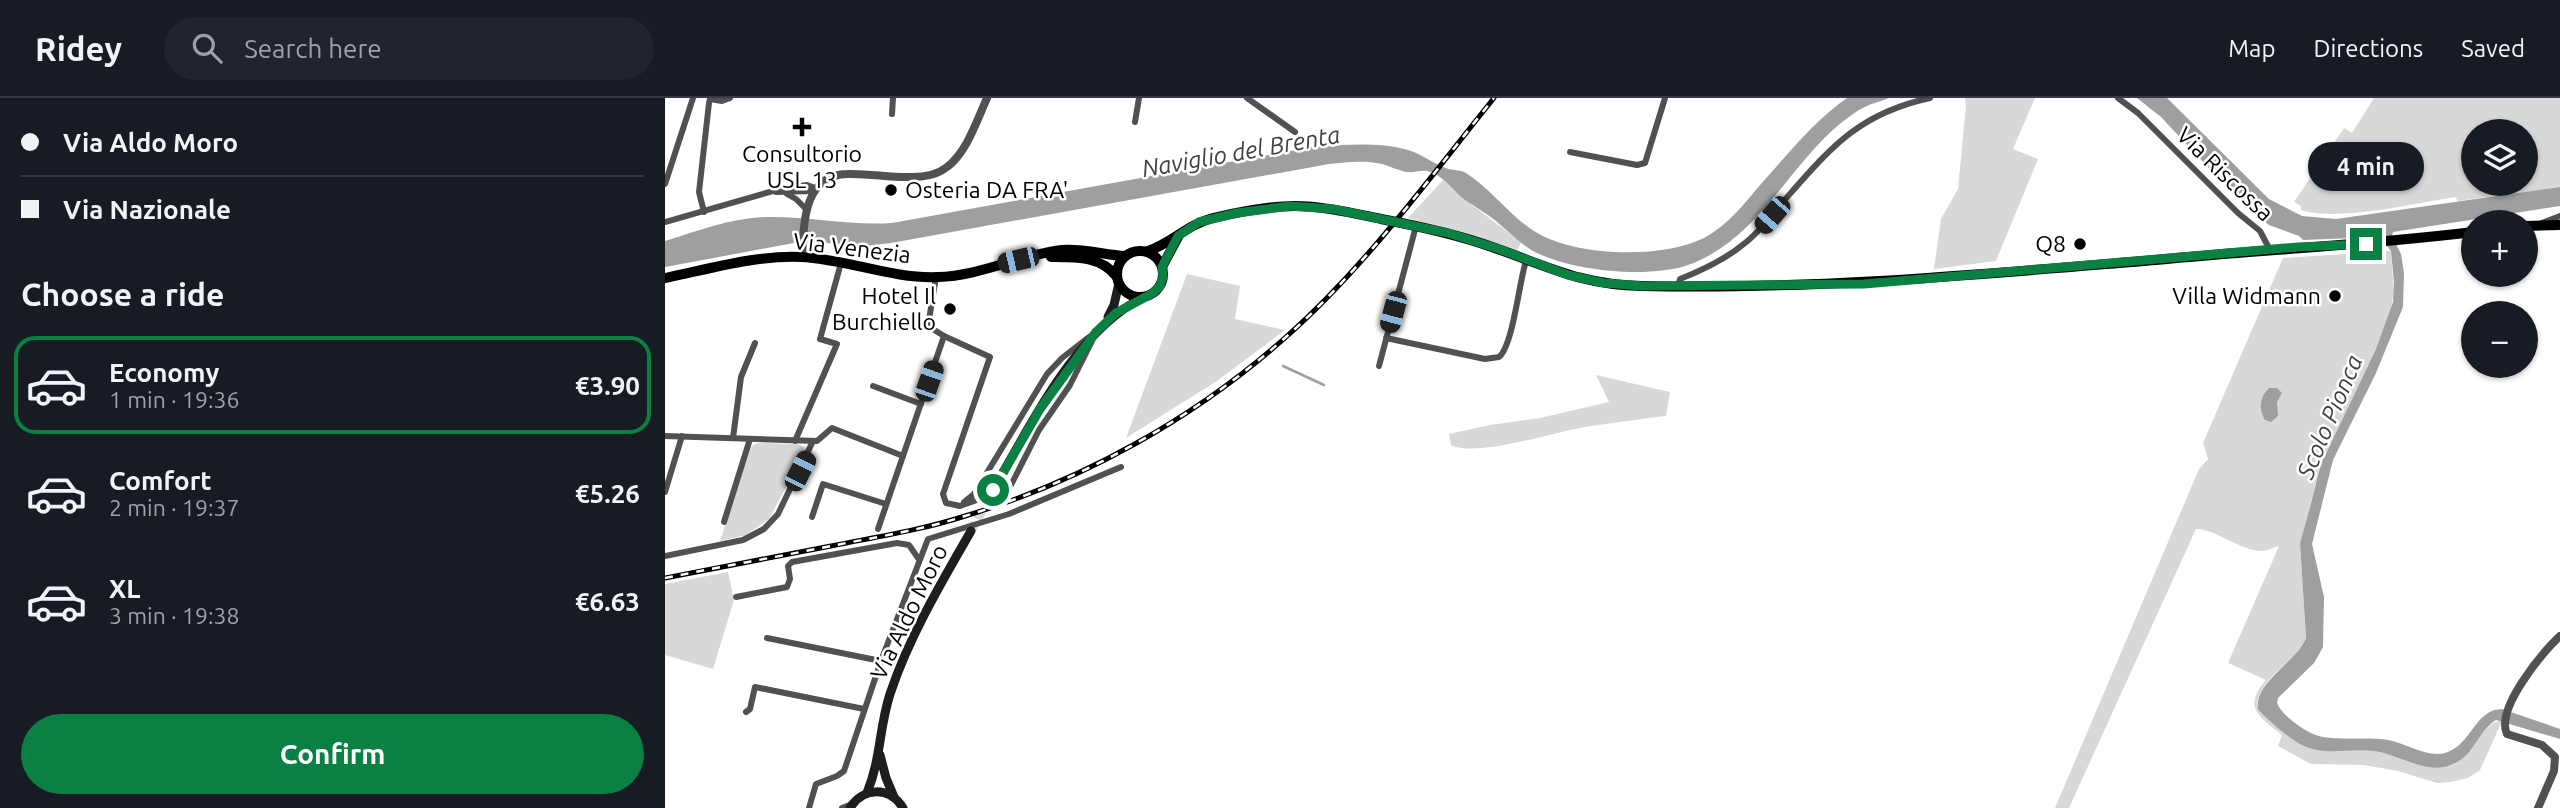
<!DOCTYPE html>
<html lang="en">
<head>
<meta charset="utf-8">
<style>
	:root { --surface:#171b24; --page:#20242c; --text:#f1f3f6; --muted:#9ea1a6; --line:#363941; --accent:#0b8043 }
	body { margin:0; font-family:Ubuntu,sans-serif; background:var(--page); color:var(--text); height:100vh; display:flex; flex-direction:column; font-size:26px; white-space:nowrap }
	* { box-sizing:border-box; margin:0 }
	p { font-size:23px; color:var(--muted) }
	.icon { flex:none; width:38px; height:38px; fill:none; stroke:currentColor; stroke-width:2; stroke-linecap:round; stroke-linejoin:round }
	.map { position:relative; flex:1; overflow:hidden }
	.side { display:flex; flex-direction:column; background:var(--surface); width:665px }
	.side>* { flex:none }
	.top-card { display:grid; align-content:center; height:154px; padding:0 21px; background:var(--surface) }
	.tools { position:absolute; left:1796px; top:21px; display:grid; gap:14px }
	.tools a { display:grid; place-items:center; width:77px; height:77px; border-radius:50%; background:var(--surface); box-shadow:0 2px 5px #0004; font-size:35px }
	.end { position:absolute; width:32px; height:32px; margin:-16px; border:9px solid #0b8043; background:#fff; box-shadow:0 0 0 4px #fff }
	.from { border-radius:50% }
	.bubble { position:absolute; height:49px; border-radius:24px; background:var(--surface); box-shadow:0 2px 5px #0004; font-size:23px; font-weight:700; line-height:49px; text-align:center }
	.car { position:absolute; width:21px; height:42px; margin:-21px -10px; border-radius:9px; box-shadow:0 0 5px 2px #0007; background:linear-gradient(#222 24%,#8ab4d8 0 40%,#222 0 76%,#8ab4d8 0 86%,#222 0) }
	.top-card b { display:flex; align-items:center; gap:24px; height:66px; font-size:26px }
	.top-card b+b { border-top:2px solid var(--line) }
	.top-card i { width:18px; height:18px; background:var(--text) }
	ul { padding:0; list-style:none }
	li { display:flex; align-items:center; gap:21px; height:98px; margin:0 14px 10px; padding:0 7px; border:4px solid transparent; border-radius:21px }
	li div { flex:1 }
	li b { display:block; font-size:26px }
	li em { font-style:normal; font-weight:700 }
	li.on { border-color:var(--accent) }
	li>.icon { width:63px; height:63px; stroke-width:1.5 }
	h2 { padding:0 21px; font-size:32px; line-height:84px }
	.button { display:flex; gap:14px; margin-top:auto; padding:14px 21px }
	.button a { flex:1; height:80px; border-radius:42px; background:var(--accent); color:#fff; font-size:28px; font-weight:700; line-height:80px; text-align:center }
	header { display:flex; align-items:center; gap:42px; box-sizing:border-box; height:98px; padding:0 35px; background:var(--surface); border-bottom:2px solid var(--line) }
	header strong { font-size:33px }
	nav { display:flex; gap:38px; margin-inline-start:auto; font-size:24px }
	.search { width:490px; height:63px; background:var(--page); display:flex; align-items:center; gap:18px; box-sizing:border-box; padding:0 24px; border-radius:38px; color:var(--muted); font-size:26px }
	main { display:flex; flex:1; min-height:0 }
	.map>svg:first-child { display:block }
	.green { fill:#d8d8d8; fill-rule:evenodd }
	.water { fill:#9f9f9f }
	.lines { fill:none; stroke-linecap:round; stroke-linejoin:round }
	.stream { stroke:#9f9f9f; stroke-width:2.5 }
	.secondary-tunnel { stroke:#d9d9d9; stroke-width:9; stroke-dasharray:9 4.5; stroke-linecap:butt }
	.minor { stroke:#515151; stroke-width:6 }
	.tertiary { stroke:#515151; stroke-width:8 }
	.secondary { stroke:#1e1e1e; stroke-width:9 }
	.primary { stroke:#000; stroke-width:10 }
	.rail-casing { stroke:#000; stroke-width:5 }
	.rail { stroke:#fff; stroke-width:2.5; stroke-dasharray:8; stroke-linecap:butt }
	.route { stroke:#0b8043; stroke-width:9 }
	.poi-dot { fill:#000; stroke:#fff; stroke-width:2.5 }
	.labels { text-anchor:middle; stroke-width:5; stroke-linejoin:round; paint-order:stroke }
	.poi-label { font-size:23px; fill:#000; stroke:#fff; text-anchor:end }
	.street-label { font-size:23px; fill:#000; stroke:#fff }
	.water-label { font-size:24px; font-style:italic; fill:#404040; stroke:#fff }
</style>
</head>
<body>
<header>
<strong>Ridey</strong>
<div class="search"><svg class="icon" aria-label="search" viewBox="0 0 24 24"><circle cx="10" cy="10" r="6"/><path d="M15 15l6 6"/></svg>Search here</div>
<nav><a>Map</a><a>Directions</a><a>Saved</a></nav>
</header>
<main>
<section class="side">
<div class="top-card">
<b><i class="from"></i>Via Aldo Moro</b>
<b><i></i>Via Nazionale</b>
</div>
<h2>Choose a ride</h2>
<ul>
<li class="on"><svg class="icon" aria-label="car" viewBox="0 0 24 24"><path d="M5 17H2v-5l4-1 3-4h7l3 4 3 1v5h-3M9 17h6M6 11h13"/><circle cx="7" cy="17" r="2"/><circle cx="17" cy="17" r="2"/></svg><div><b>Economy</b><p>1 min · 19:36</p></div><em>€3.90</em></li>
<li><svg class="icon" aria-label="car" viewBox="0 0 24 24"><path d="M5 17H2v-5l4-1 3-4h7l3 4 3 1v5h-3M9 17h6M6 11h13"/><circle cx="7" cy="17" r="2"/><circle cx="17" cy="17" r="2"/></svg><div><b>Comfort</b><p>2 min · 19:37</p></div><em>€5.26</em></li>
<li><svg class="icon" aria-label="car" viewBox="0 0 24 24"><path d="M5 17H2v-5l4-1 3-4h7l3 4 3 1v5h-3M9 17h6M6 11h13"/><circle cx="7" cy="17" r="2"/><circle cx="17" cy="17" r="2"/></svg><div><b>XL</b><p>3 min · 19:38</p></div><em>€6.63</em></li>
</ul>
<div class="button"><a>Confirm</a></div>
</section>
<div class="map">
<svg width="1895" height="710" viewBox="0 0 1895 710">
	<rect width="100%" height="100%" fill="#fff"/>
	<g class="green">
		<path d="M1300 0H1370L1348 51 1373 61 1331 163 1269 171 1276 121 1293 91 1301 8Z"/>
		<path d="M1709 0H1895V89L1793 103 1790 99C1751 105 1672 124 1636 112V108L1629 104 1679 30 1687 35ZM1808 33H1860V86H1808Z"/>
		<path d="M778 82C802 106 831 123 856 145L851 154 817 140 743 120Z"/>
		<path d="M1726 153 1729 194 1725 215 1711 251 1656 366 1635 445 1641 540C1631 565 1595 578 1592 607 1598 618 1606 622 1615 629 1654 664 1665 647 1709 653 1734 657 1761 675 1787 667 1808 660 1817 622 1837 623L1815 672 1803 680 1785 684 1772 685 1733 673 1699 667 1646 666 1613 648 1617 637C1594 618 1577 610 1601 582L1563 565 1614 448C1608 449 1603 453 1597 453 1576 453 1548 430 1531 431L1404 710H1390L1534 371 1543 361 1538 345 1618 160Z"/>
		<path d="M522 176 575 188 570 221 620 232 552 283 461 340Z"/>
		<path d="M931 277 1005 294 1001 318C974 321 947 325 920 329 889 334 812 360 786 347L784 336 825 327 875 320 944 304Z"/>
		<path d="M92 345 133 346 139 349 140 354 104 421 81 437 55 443 86 349Z"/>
		<path d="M63 474 69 502 48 571 0 557V486Z"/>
	</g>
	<g class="water">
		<path d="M1182 0H1224C1214 4 1204 6 1194 12 1128 53 1100 140 1023 167 983 181 905 173 868 153 854 145 843 133 831 123 821 115 810 109 800 102 789 94 780 80 768 75 758 70 752 75 742 74 734 73 725 68 717 66 700 62 682 64 664 66L226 145 200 148 161 145 154 143 153 145H129L0 169V143C32 133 67 120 101 119 143 118 184 128 227 125L653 48C683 47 714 44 743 52 757 56 767 65 781 70 788 73 794 71 801 75 826 91 844 117 869 133 909 159 997 161 1039 140 1063 127 1078 107 1096 86 1123 56 1149 23 1182 0Z"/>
		<path d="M1472 0H1502L1604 101 1637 118 1671 121 1895 89V108L1728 134 1727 138 1736 156 1739 175 1738 209 1711 275 1668 362 1647 446 1659 499 1658 549 1649 565 1613 600 1612 605C1616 616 1636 631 1648 636 1666 644 1701 638 1723 642 1740 645 1763 660 1780 655 1806 648 1810 611 1837 611L1895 631V641L1831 622C1812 634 1809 659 1786 667 1761 677 1734 656 1708 653 1685 650 1662 658 1639 648 1626 642 1602 622 1593 611 1589 584 1631 565 1641 540L1635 445 1646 405 1656 366 1711 251 1728 204 1729 184 1726 153 1715 139 1638 142 1634 138 1604 127 1590 116 1570 98 1496 19Z"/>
		<path d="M1604 290H1612L1617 295 1612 304 1613 318 1606 324 1600 322C1593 310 1595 299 1604 290Z"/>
	</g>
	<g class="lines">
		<path class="stream" d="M618 268 659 287"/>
		<path class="secondary-tunnel" d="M306 433 328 393"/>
		<g class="minor">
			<path d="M582 0 630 34"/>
			<path d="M1453 0 1473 15 1573 115 1595 133 1605 152"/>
			<path d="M227 16 228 0"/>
			<path d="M470 24 474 0"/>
			<path d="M905 54 972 67 980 65 1000 0"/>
			<path d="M0 86 28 0"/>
			<path d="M111 94 148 93"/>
			<path d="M122 96 131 101 141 111"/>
			<path d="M39 114 34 94 44 5 45 1 57 3 65 0"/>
			<path d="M0 124 115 91 142 87 150 90"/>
			<path d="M1874 126 1895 118"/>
			<path d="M1013 188 1015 181C1038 172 1061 161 1080 145 1094 134 1105 119 1116 106 1164 52 1191 16 1265 0"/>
			<path d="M279 238 325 259 278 396 281 405 295 408 340 392 346 387 374 332 405 287 427 243"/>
			<path d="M721 240 820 261 834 259C848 248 854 184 861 163"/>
			<path d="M714 268 751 128"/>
			<path d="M208 288 256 306"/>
			<path d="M0 338 152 343 167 330 238 358"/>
			<path d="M68 340 76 279 90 245"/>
			<path d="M130 343 172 246 155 241 176 165"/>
			<path d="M0 394 17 338"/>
			<path d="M299 404 309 396 382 276 397 260 424 239"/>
			<path d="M147 419 158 386 221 406"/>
			<path d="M59 424 85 341"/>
			<path d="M213 431 279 238 263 228 271 179"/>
			<path d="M0 458 78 442 99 431 113 416 148 343"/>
			<path d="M71 499 122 489 125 481 123 468 127 464 232 445 244 447 253 460"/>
			<path d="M102 540 216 563"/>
			<path d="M81 614 85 611 90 589 199 611"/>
			<path d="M144 710 151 686 172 678 179 673 217 560 263 441 344 416 456 369"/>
			<path d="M177 710 187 706"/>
		</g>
		<g class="tertiary">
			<path d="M137 159C139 126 138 77 182 76 204 75 225 80 247 79 259 79 272 77 282 69 302 54 312 22 322 0"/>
			<path d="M1873 710 1889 673 1890 659 1877 647 1842 636C1830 611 1877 555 1895 538"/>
		</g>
		<g class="secondary">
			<path d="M443 219 449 207 454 185"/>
			<path d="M328 392C366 327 411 232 479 199"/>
			<path d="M215 657 221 680 229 699"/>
			<path d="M202 695C216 661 214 630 225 596 244 539 276 485 306 433"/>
			<path d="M185 710C198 689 225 688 238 710"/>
		</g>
		<g class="primary">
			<path d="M1860 128 1895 127"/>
			<circle cx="475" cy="176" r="23"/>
			<path d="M483 153C507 145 523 126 548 120 574 114 602 108 629 108 658 108 687 115 716 121 753 128 791 136 827 149 882 168 916 187 977 188 1149 192 1319 176 1491 162 1596 152 1702 147 1808 134"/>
			<path d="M386 159C411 159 436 158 452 179"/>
			<path d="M497 169 513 139"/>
			<path d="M0 180C44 171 91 157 136 159 182 161 226 181 273 179 315 178 355 157 397 152 417 150 440 157 460 158"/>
		</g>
		<g class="rail-casing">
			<path id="rail" d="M0 480C55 469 111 459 166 448 211 439 257 432 300 418 417 383 530 320 621 239 700 169 763 82 829 0"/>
		</g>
		<use href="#rail" class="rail"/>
	</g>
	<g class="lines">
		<path class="route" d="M328 392 375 311 431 234 451 215 488 195 495 188 498 179 497 169 513 138 534 124 572 115 625 108 668 111 783 135 831 150 903 177 939 185 978 188 1199 186 1633 149 1701 146"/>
	</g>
	<g class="poi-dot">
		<path d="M133.5 18.5h7v7h7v7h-7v7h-7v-7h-7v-7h7z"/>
		<circle cx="226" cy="92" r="7"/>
		<circle cx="1415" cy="146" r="7"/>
		<circle cx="1670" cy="198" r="7"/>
		<circle cx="285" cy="211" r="7"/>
	</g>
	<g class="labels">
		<g class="poi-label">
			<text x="137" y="64" text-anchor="middle">Consultorio<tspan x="137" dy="26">USL 13</tspan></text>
			<text x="240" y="100" text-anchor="start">Osteria DA FRA'</text>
			<text x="1401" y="154">Q8</text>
			<text x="271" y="206">Hotel Il<tspan x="271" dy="26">Burchiello</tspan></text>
			<text x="1656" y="206">Villa Widmann</text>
		</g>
		<g class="street-label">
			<text transform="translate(1560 76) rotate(44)" y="8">Via Riscossa</text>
			<text transform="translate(187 150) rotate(7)" y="8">Via Venezia</text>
			<text transform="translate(244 514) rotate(-64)" y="8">Via Aldo Moro</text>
		</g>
		<g class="water-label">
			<text transform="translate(576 54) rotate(-10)" y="8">Naviglio del Brenta</text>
			<text transform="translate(1665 319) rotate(-67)" y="8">Scolo Pionca</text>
		</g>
	</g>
</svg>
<div class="tools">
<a><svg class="icon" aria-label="layers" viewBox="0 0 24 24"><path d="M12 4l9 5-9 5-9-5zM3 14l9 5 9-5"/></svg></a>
<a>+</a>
<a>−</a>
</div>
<i class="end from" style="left:328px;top:392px"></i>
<i class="end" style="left:1701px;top:146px"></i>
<div class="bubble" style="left:1643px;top:44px;width:116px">4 min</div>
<i class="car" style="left:1107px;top:117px;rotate:221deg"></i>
<i class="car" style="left:353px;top:162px;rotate:257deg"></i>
<i class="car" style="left:728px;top:214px;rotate:195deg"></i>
<i class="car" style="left:264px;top:283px;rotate:19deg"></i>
<i class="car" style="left:135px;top:373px;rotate:27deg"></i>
</div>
</main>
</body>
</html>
